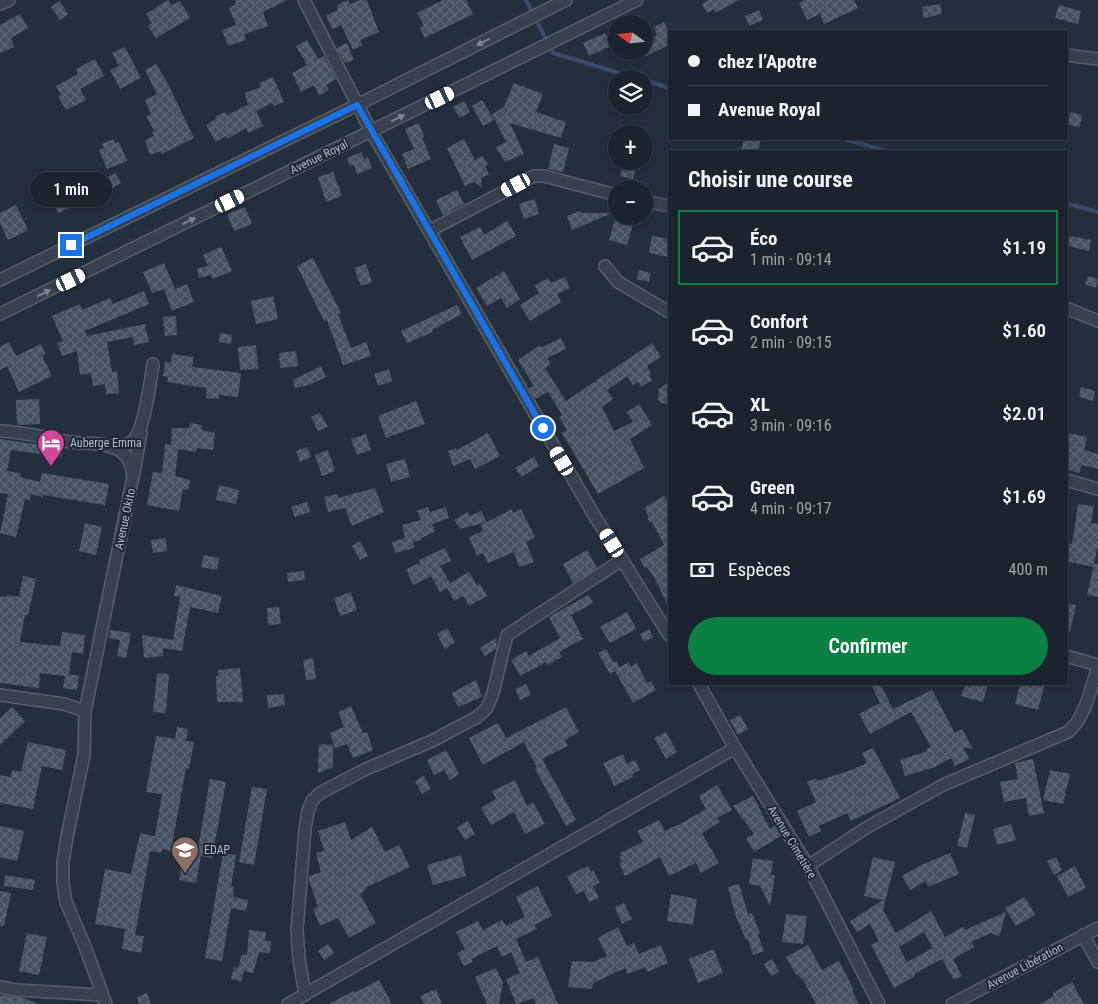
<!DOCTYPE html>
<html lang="fr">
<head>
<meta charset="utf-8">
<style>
	:root { --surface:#1b232e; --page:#242b36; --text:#f1f3f6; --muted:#a0a4aa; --line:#39404a; --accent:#0b8043 }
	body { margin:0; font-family:"Roboto Condensed",sans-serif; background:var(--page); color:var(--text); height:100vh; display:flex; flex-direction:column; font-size:19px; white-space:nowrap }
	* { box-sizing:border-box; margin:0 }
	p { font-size:16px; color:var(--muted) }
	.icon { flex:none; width:28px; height:28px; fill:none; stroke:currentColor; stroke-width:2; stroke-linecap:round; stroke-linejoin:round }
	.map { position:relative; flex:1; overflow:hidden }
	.side { position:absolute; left:668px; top:150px; width:400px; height:535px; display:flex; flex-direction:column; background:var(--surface); border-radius:0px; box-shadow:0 2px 8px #0003,0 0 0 1px var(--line) }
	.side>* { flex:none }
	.hud { position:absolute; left:668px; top:30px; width:400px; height:110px; border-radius:0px; box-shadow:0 2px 8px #0003,0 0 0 1px var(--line); display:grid; align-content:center; height:110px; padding:0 20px; background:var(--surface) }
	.needle { width:32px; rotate:285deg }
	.fabs { position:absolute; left:608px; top:15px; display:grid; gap:10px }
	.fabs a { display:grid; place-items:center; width:45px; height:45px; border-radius:50%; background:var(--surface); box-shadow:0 2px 8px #0003,0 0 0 1px var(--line); font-size:25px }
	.end { position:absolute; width:22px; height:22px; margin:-11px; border:6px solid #1a73e8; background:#fff; box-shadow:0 0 0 2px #fff }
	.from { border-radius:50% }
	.bubble { position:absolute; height:35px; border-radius:18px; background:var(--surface); box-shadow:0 2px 8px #0003,0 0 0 1px var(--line); font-size:16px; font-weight:600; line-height:35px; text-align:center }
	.car { position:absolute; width:15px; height:30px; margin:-15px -8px; border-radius:6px; box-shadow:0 0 4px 1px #0007; background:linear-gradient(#fff 24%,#345 0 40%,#fff 0 76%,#345 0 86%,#fff 0) }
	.hud b { display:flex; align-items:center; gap:18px; height:48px; font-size:19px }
	.hud b+b { border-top:1px solid var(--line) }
	.hud i { width:12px; height:12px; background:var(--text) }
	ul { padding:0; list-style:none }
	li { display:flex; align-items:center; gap:15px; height:75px; margin:0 10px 8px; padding:0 10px; border:2px solid transparent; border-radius:0px }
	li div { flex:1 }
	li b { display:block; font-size:19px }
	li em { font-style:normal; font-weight:600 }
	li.selected { border-color:var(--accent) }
	li>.icon { width:45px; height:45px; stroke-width:1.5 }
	h2 { padding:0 20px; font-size:22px; line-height:60px }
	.pay { display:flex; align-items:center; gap:12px; height:55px; padding:0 20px; font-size:19px }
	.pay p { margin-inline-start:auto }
	.primary-button { display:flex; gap:10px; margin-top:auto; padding:10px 20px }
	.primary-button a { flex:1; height:58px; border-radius:30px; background:var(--accent); color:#fff; font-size:20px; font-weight:600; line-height:58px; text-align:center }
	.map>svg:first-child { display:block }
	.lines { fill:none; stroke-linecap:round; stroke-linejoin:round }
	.stream { stroke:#394c67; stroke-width:4 }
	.building { fill:url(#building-cross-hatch); fill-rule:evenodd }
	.minor-casing { stroke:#565f6c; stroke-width:14 }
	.minor { stroke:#38414e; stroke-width:11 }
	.oneway { fill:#7c8592 }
	.route { stroke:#1a73e8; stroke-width:6 }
	.labels { text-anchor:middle; stroke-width:4; stroke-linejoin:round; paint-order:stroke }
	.street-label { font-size:12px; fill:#b4bcc9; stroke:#1d2633 }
	.poi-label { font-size:12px; fill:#b4bcc9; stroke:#1d2633; text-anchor:start }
</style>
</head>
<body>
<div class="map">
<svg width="1098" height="1004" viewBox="0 0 1098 1004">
	<defs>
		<pattern id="building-cross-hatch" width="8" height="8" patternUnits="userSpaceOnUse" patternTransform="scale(1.25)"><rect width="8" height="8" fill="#455162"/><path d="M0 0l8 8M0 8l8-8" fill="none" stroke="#5d6877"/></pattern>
	</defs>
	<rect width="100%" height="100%" fill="#242f3e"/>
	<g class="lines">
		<g class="stream">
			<path d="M526 0 553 53 639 79"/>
			<path d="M644 80 669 88"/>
			<path d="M844 139 887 151"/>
			<path d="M1066 203 1098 212"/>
		</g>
	</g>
	<g class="building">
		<path d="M168 0 172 5 180 1 190 18 156 38 148 26 152 23 146 14Z"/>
		<path d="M235 0H287L263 12 268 26 244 34 246 40 228 46 222 30 236 25 229 8 236 4Z"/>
		<path d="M348 0 350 4 360 0H367L379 32 360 40 363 45 353 50 341 25 332 29 326 15 338 10 337 5Z"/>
		<path d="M443 0H466L473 14 425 38 420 28 424 26 417 13Z"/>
		<path d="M709 0H739L715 13 714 9 707 13 702 4Z"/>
		<path d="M805 0H854L858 8 824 24 820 14 807 20 799 3Z"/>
		<path d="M60 1 68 14 60 20 51 7Z"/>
		<path d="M940 4 942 14 924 18 922 7Z"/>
		<path d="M1059 5 1081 11 1078 24 1055 18Z"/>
		<path d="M759 10 763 20 749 26 745 16Z"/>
		<path d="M20 14 28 28 11 38 14 47 0 53V25Z"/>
		<path d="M664 22 669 32V45L644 57V42L657 35 654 27Z"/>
		<path d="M605 33 611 46 589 56 583 43Z"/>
		<path d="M307 40 318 59 324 56 336 79 326 85 329 90 319 96 314 85 301 92 292 73 307 65 296 46Z"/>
		<path d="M347 43 354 60 345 63 337 49 338 47Z"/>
		<path d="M125 47 141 78 120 89 110 70 119 66 112 53Z"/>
		<path d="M95 59 104 76 80 89 86 100 66 110 58 96 61 95 56 86 78 74 76 69Z"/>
		<path d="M156 64 168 84 194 138 162 154 161 151 150 155 145 140 154 136 152 132 154 131 146 116 151 114 145 100 157 94 145 70Z"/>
		<path d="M273 77 284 102 274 106 272 103 256 111 263 126 248 133 246 128 227 139 226 136 216 142 206 125 217 118 216 116 225 112 227 115 248 105 245 93 261 87 259 83Z"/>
		<path d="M514 83 543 94 536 112 566 122 561 138 510 123 524 154 505 162 496 147 506 142 492 114 504 107Z"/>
		<path d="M482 100 494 120 483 126 472 106Z"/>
		<path d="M464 101 470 112 460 118 453 107Z"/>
		<path d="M1070 112 1082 115 1080 127 1068 125Z"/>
		<path d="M419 123 424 136 422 138 431 159 408 169 402 154 414 149 405 129Z"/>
		<path d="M114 139 115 143 119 142 127 161 107 169 99 150 104 148 102 144Z"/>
		<path d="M464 139 475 160 482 156 488 164 485 166 489 174 481 178 482 188 474 182 465 186 447 148Z"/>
		<path d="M744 139H761L758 151 741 150Z"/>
		<path d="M554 144 569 148 563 172 548 169Z"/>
		<path d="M362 152 364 159 368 157 372 168 357 174 354 165 350 166 347 158Z"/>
		<path d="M624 161H638L633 179 620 176Z"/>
		<path d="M333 172 342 196 326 202 318 177Z"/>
		<path d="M77 173 82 182 71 188 78 204 58 213 49 193 57 190 54 184Z"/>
		<path d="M115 173 121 183 104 193 99 182Z"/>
		<path d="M457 190 464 204 443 215 436 200Z"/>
		<path d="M535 199 539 214 524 219 519 204Z"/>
		<path d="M16 205 28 230 8 240 0 223V213Z"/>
		<path d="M245 207 252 224 234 231 227 214Z"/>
		<path d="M580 211 581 213H612L572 230 567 216Z"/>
		<path d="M615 219 633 224 627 245 609 240Z"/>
		<path d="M507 221 516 236 472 260 460 237 480 227 484 235Z"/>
		<path d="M652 236 669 239V257L649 253Z"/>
		<path d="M1070 236 1091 240 1089 251 1068 246Z"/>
		<path d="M221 247 232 271 213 279 211 275 199 278 197 269 208 266 203 255Z"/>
		<path d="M313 258 341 313 338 314 351 348 366 342 371 356 343 365 327 320 324 321 297 266Z"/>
		<path d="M164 263 175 289 187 284 194 302 172 311 164 289 152 293 143 272Z"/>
		<path d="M366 264 372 282 361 286 354 268Z"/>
		<path d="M639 270 651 273 649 282 637 279Z"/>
		<path d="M504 271 520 299 507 308 501 298 487 306 476 288Z"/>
		<path d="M1088 276 1098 279 1096 288 1085 285Z"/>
		<path d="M565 277 570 288 557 294 561 302 530 321 520 305 539 293 535 285 548 278 551 283Z"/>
		<path d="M144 291 149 304 85 331 87 336 145 324 149 342 134 345 133 337 107 342 112 372 117 371 119 393 106 394 105 384 93 386 91 373 80 375 77 351 62 356 57 343 63 341 52 316 80 304 82 310 110 298 113 304Z"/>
		<path d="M273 296 278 319 256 324 251 301Z"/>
		<path d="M457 305 462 314 432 330 433 332 407 343 401 331Z"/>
		<path d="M176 316 177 335 165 336 163 317Z"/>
		<path d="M220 333 232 335 231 344 219 342Z"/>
		<path d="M561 338 566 349 547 358 551 364 545 368 566 401 652 343 661 357 647 366 651 373 649 375 652 380 641 387 638 382 633 385 627 376 607 390 613 399 602 407 614 431 633 422 627 412 639 404 652 425 630 439 644 468 598 494 562 433 567 430 559 417 562 415 548 392 535 399 529 388 534 386 518 360 540 345 541 348Z"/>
		<path d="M9 342 16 356 41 344 46 354 42 355 52 376 19 392 7 366 0 370V347Z"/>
		<path d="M256 345 258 369 240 370 238 347Z"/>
		<path d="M296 351 298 366 280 368 279 353Z"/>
		<path d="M172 354 194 357 192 367 241 373 238 397 219 395V399L206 398 207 391 206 390V388L167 382 168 377 163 376 165 362 171 363Z"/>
		<path d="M321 366 326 377 309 385 295 388 293 380Z"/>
		<path d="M389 369 392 381 378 386 374 374Z"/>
		<path d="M669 382V404L661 403 658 399 659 389Z"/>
		<path d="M1081 387 1095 391 1093 401 1079 397Z"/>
		<path d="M39 399 40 424 17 425 16 400Z"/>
		<path d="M416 401 425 424 386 438 378 416Z"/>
		<path d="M320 413 328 427 318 431 311 417Z"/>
		<path d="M190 423 202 425 201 430 215 433 213 450 197 448 196 452 178 449 175 476 190 480 188 490 183 489 179 511 147 505 153 472 162 473 165 444 171 445 172 428H189Z"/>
		<path d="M488 433 500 456 475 469 470 459 453 466 448 451 456 448 457 450Z"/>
		<path d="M1069 433 1087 437 1084 450 1098 454V469L1082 465 1079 473 1066 469V443Z"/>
		<path d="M366 434 371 450 357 455 351 439Z"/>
		<path d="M0 439 63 448 62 457 11 450 7 471 21 473 20 477 40 482 42 473 109 484 105 505 43 495V497L31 494 30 500 25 499 16 537 0 533 8 494 0 493Z"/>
		<path d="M307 447 311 457 300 462 296 451Z"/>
		<path d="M328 450 335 471 322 476 315 455Z"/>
		<path d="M534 457 539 466 521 477 515 468Z"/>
		<path d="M405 459 410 477 391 482 386 464Z"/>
		<path d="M219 485 239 490 236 504 216 500Z"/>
		<path d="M375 488 384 512 352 526 345 508 328 512 324 497 337 494 338 498Z"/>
		<path d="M664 496 669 503V608L654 577 647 567 645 568 640 559 664 545 652 522 648 520V515L644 508Z"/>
		<path d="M307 502 310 512 295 517 291 507Z"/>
		<path d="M1078 504 1094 506 1091 523 1098 524V546L1093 567 1066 561V543L1072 544Z"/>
		<path d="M428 507 430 512 446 507 449 518 432 524 435 532 421 538V540L413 542 414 548 395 553 392 542 405 538 402 525 421 520 417 511Z"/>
		<path d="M512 509 513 513 521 509 535 537 526 542 534 562 519 567 514 552 488 563 483 553 477 556 469 537 483 531 481 525 487 522 460 529 454 520 468 512 470 516 481 511 487 522Z"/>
		<path d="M85 523 102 527 96 555 79 551Z"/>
		<path d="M166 538 167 551 153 553 151 540Z"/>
		<path d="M360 541 368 556 360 560 352 546Z"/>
		<path d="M445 548 451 561 440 566 450 583 469 572 477 585 480 584 487 596 469 606 463 596 454 601 447 588 440 592 431 576 413 585 406 569 420 563 419 560Z"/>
		<path d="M587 550 597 568 573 583 563 564Z"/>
		<path d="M204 555 219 558 217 570 201 567Z"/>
		<path d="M1094 564H1098V597L1087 595Z"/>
		<path d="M304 571 305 580 288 582 287 573Z"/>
		<path d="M23 576 36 579 28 615H25L20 642 60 646 62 632 85 635 83 654 72 652 69 674 79 676 77 690 63 688 65 676 40 673 39 688 0 683V596L7 597V595L19 597Z"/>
		<path d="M176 585 222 596 218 613 190 607 182 651 163 648V656L144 658 142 635 173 640 180 597 174 596Z"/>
		<path d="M351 592 357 610 340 616 334 598Z"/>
		<path d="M588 595 593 603 571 615 583 639 559 652 562 657 547 665 546 662 520 676 511 660 526 651 529 656 560 638 549 617Z"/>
		<path d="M1066 603 1076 605 1070 632H1066Z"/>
		<path d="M279 607 281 624 268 625 267 608Z"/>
		<path d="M627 612 636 629 610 643 600 627Z"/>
		<path d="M447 628 455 642 445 649 437 634Z"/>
		<path d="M649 629 653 637 644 642 640 634Z"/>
		<path d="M110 630 131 633 126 658 117 656 120 640 109 638Z"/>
		<path d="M497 637 496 649 485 656 480 648Z"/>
		<path d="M606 649 613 662 616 661 620 667 629 662 631 667 637 663 647 683 651 681 656 690 633 703 615 671 610 674 598 653Z"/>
		<path d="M313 658 316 679 306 680 303 660Z"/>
		<path d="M240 668 243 702H217L216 676H218V670Z"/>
		<path d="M157 673 169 674 166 713 153 712Z"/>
		<path d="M476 680 482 697 458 707 452 693Z"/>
		<path d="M526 684 531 695 520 700 515 689Z"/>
		<path d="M876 684H880L893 709 932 690 955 733 962 729 973 749 963 747 969 759 955 766 951 758 935 767 905 776 900 760 927 751 926 749 931 747 911 712 870 734 859 714 880 703 872 686Z"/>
		<path d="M965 684H988L983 702 961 696Z"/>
		<path d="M1020 684H1045L1038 710 1015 704Z"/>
		<path d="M284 694 285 705 268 708 267 695Z"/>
		<path d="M351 706 363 733 367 732 373 750 353 758 347 744 335 748 330 733 344 727 338 712Z"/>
		<path d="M12 707 25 721 0 745V719Z"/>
		<path d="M566 707 579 732 565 740 568 746 542 759 576 820 566 826 535 769 537 768 524 742 483 765 469 738 498 723 506 738Z"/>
		<path d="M740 715 748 729 738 735 730 720Z"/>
		<path d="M177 727 188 729 186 741 194 742 189 769 186 768 171 851 162 849 161 853 150 851 135 935 144 936 141 953 122 949 125 929 95 924 105 869 131 874 140 833 155 836 162 794 146 792 156 736 175 739Z"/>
		<path d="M666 732 677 752 666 759 654 738Z"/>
		<path d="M28 742 66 750 62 770 42 766 33 809 0 803V775L10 777 12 770 21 772Z"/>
		<path d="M319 744 333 745V767L318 773Z"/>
		<path d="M873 748 900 798 851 821 847 813 819 826 821 831 809 837 797 811 816 802 807 782 816 778 817 781 851 770 867 763 862 753Z"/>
		<path d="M446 750 459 774 450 780 444 770 434 775 427 760Z"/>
		<path d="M623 754 627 764 635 760 640 770 632 774 633 777 614 786 603 763Z"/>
		<path d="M1033 759 1044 813 1029 816 1026 798 1004 802 1000 782 1018 779 1015 763Z"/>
		<path d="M1050 770 1070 774 1063 804 1043 800Z"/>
		<path d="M424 776 431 789 422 794 415 781Z"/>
		<path d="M210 779 226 782 212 858 201 856 196 883 179 880 184 846 198 848Z"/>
		<path d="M515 780 527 806 533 802 545 824 525 834 514 812 491 825 481 808 496 799 492 791Z"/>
		<path d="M717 785 732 810 717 818 720 822 702 833 719 863 701 873 696 863 669 876 660 857 625 876 619 863 622 861 619 857 622 855 620 853 643 842 637 831 659 820 665 831 684 822 706 809 699 796Z"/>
		<path d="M252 787 267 789 254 865 239 862Z"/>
		<path d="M753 796 770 829 775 826 781 836 754 852 746 838 754 834 733 806Z"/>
		<path d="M965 813 975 815 967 848 957 846Z"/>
		<path d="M468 821 475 834 465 840 457 827Z"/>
		<path d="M345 822 351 840 372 827 385 852 399 845 410 867 365 888 366 890 360 894 376 923 349 938 338 918 320 926 313 909 318 907 309 880V876L321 872 316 853 324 851 318 831Z"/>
		<path d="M1011 824 1016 840 997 845 993 829Z"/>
		<path d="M0 826 24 831 17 861 0 857Z"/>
		<path d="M223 853 236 855 231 887H234L233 897 248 900 246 911 231 908 222 961 205 958Z"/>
		<path d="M950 853 959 874 928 887 926 881 910 890 902 876 919 866Z"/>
		<path d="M461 855 466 876 433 885 427 865Z"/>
		<path d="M873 857 895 862 883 910 896 933 931 911 945 937 963 927 965 930 1006 912 1000 934 998 936 991 933 971 942 974 947 953 959 962 976 954 980 942 959 914 974 915 976 894 988 871 945 879 941 870 924 857 932 850 921 883 900 864 896ZM924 932 933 948 907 962 899 947Z"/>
		<path d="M1056 857 1062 870 1054 875 1047 861Z"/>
		<path d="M753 858 773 861 771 875H775L770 906 760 886 749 884Z"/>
		<path d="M588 866 591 872 593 870 600 883 593 886 599 898 589 902 584 891 576 894 567 876Z"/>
		<path d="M1075 866 1086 888 1068 897 1057 876Z"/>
		<path d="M5 875 35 880 33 890 4 886Z"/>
		<path d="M739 884 748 914 752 913 760 933 758 935 764 951 753 955 748 939 746 940 735 914 728 887Z"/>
		<path d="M538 886 552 916 534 925 537 929 516 939 526 962 538 957 558 1004H536L534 998 516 1004 506 979 520 973 511 952 502 957 497 946 471 959 473 962 464 966 457 953 465 949 456 932 478 921 483 930 502 920 506 926 525 917 516 897Z"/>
		<path d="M0 891 11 893 4 926H0Z"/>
		<path d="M671 894 697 899 693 925 667 921Z"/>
		<path d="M1025 897 1035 915 1016 926 1005 908Z"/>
		<path d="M624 903 632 919 622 924 615 907Z"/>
		<path d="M786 914 807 916 803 944 782 942Z"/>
		<path d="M618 927 627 946 634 943 639 954 661 945 668 963 647 972 645 967 627 974 625 968 593 983 592 989 568 987 572 961 593 962 607 956 598 938Z"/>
		<path d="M249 930 266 932 265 941H271L270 953 259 952 253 973 244 971 241 981 231 979 234 967 238 968 242 954 247 955Z"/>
		<path d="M27 933 47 937 39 975 19 971Z"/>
		<path d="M328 944 334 953 324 960 318 951Z"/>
		<path d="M808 945 822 970 839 961 854 990 852 991 859 1004H816L802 978 801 979 798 974 796 975 786 957Z"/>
		<path d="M714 949 723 973 698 983 689 959Z"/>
		<path d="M772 959 779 972 771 976 764 964Z"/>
		<path d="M496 968 503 983 499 1004H487L475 977Z"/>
		<path d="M379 980 392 1004H329L353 991 354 993Z"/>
		<path d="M1072 982 1084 1004H1040L1054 996 1053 993Z"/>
		<path d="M436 989 442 1004H424L420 996Z"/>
		<path d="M147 993 151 1004H139L137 997Z"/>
		<path d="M0 995 24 998 38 1004H0Z"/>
	</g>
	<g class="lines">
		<g class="minor-casing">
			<g id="minor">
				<path d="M304 0 371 131 591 510 669 635"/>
				<path d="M0 4 9 0"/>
				<path d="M1066 55 1098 59"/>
				<path d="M644 201 669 206"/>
				<path d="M429 231 534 176H544L616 195"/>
				<path d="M605 266 618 282 669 312"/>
				<path d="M0 280 357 105 566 0"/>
				<path d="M1066 308 1098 321"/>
				<path d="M0 314 637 0"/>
				<path d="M0 431C24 432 47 438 70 442 87 444 108 441 123 453 130 459 132 468 133 477L85 711 84 755 67 837 63 862V883L66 902 84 944 106 1004"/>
				<path d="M114 447C121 446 127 445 133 441 145 429 150 382 153 364"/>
				<path d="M134 473 141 432"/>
				<path d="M1066 480 1098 489"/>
				<path d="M1066 656 1098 665"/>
				<path d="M699 684 735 748 808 866 879 1004"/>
				<path d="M0 695 64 704 85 711"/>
				<path d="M808 866 866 828 943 785 1068 732C1086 717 1090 689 1098 667"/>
				<path d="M1083 935 1098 962"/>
				<path d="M0 987 16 990 102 995"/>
				<path d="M305 995 299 959 297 930 305 829 308 811 312 801 320 793 366 769 432 741 477 717 487 708 493 693 507 635 622 560"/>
				<path d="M288 1004 735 748"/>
				<path d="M952 1004 1098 928"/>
			</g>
		</g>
		<use href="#minor" class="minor"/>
	</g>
	<defs><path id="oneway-solid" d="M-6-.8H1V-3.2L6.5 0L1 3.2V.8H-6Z" transform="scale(1.25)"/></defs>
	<g class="oneway">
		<use href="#oneway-solid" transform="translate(483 42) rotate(153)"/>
		<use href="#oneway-solid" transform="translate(398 118) rotate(-26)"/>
		<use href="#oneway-solid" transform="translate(189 221) rotate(-26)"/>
		<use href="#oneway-solid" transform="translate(44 293) rotate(-26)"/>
	</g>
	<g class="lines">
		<path class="route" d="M71 245 357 105 543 428"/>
	</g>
	<defs>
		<g id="hotel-pin" transform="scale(1.4375)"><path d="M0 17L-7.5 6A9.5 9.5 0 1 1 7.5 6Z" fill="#d1479c" stroke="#1d2633"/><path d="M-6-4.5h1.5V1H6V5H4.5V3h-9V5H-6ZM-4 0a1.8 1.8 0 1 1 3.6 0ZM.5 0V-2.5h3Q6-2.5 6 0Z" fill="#fff"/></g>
		<g id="school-pin" transform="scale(1.4375)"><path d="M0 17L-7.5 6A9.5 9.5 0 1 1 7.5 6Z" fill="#8d6e63" stroke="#1d2633"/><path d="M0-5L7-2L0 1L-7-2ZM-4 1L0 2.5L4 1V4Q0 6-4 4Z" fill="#fff"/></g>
	</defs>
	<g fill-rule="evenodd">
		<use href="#hotel-pin" x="51" y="443"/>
		<use href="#school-pin" x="185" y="850"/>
	</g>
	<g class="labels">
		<g class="street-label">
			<text transform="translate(319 157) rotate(-26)" y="4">Avenue Royal</text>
			<text transform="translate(125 519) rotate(-78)" y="4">Avenue Okito</text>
			<text transform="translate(792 842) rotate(59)" y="4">Avenue Cimetière</text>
			<text transform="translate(1025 966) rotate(-28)" y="4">Avenue Libération</text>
		</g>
		<g class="poi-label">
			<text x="70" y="447">Auberge Emma</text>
			<text x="204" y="854">EDAP</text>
		</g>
	</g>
</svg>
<div class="fabs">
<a><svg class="needle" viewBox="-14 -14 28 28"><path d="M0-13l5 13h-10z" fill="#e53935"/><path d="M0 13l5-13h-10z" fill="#a0a4aa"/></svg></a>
<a><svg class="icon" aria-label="layers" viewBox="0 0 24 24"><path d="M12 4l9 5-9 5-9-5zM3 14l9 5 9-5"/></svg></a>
<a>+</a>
<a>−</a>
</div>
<i class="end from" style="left:543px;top:428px"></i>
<i class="end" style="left:71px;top:245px"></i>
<div class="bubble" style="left:30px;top:172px;width:82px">1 min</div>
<i class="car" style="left:440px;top:98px;rotate:64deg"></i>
<i class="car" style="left:516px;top:185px;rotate:242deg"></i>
<i class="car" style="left:230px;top:201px;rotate:64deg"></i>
<i class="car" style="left:71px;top:280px;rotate:64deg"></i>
<i class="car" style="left:562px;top:461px;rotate:330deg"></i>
<i class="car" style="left:612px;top:543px;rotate:328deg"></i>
<div class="hud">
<b><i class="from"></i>chez l’Apotre</b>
<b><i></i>Avenue Royal</b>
</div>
<section class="side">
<h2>Choisir une course</h2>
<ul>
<li class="selected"><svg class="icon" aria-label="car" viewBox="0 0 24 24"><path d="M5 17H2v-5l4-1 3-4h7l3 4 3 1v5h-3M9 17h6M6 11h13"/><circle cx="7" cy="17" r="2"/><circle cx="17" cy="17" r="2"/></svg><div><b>Éco</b><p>1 min · 09:14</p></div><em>$1.19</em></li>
<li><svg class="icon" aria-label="car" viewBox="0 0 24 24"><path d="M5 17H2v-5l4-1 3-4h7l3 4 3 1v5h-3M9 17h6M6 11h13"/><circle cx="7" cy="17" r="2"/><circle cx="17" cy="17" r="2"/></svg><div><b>Confort</b><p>2 min · 09:15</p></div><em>$1.60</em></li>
<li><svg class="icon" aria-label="car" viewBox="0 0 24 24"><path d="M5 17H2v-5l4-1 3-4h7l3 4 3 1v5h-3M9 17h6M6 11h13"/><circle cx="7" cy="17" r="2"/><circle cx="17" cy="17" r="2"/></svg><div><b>XL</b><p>3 min · 09:16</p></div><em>$2.01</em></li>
<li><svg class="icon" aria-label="car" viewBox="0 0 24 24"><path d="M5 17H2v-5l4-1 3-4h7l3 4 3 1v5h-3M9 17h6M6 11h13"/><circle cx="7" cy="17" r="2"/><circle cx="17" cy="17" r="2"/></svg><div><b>Green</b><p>4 min · 09:17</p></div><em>$1.69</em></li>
</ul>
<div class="pay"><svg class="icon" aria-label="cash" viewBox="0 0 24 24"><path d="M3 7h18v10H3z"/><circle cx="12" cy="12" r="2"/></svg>Espèces<p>400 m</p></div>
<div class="primary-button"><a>Confirmer</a></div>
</section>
</div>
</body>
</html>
